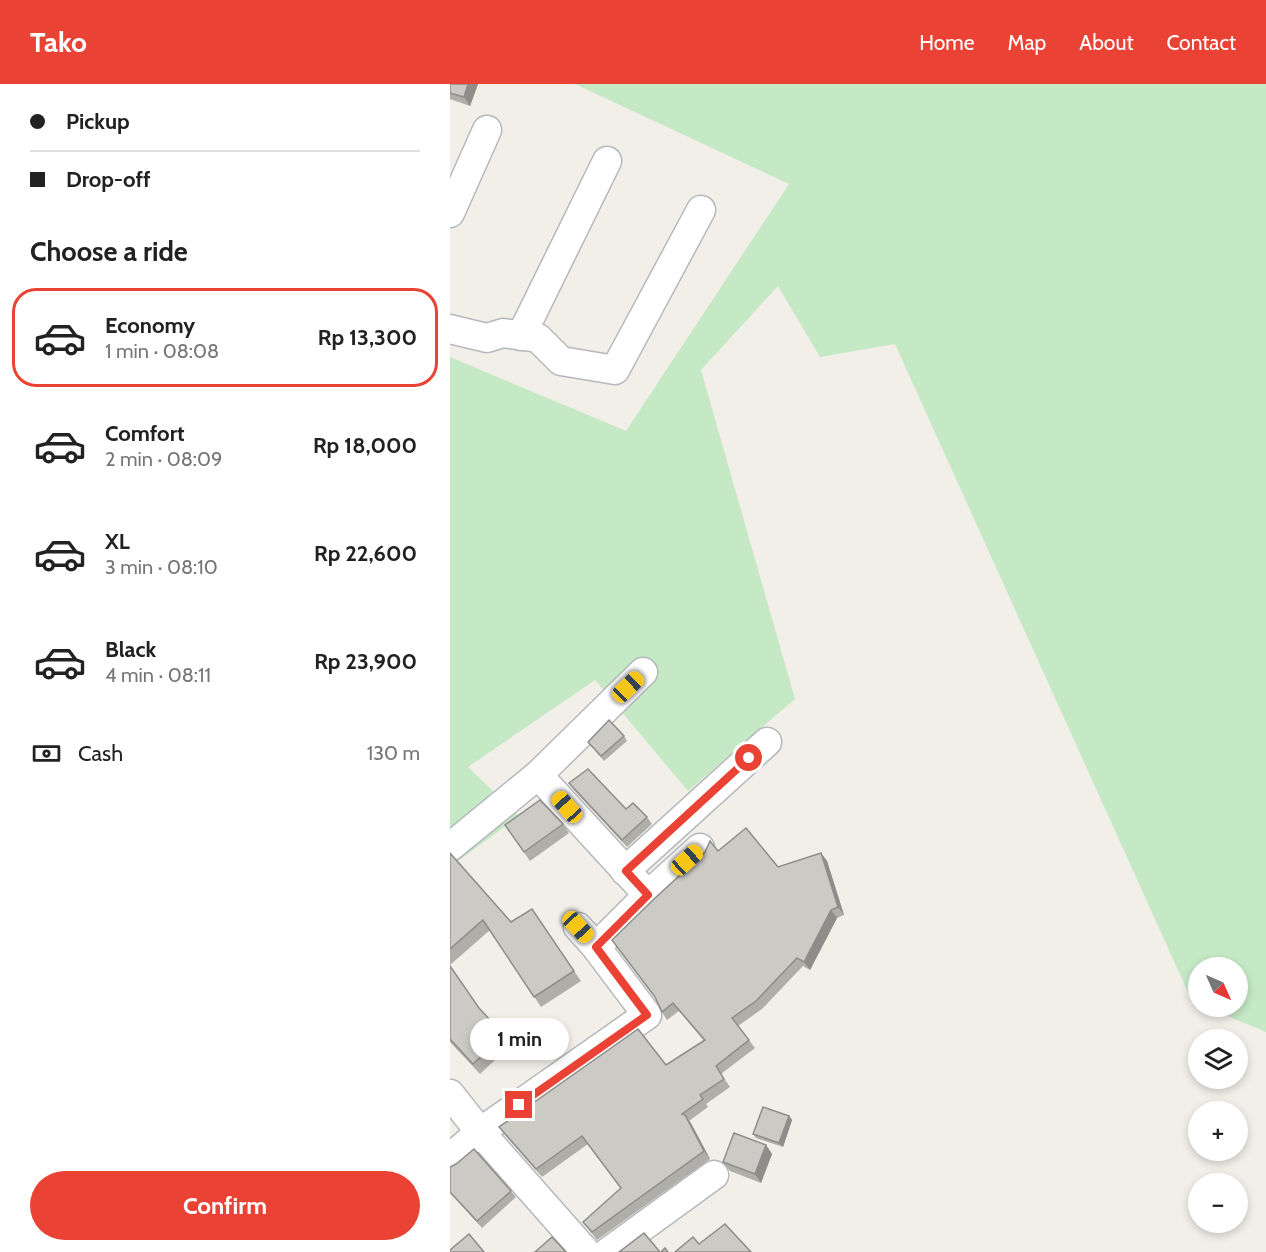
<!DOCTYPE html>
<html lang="en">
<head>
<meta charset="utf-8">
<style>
	:root { --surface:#fff; --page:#f6f6f6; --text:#222; --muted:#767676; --line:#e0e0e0; --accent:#ea4335 }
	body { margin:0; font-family:Cabin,sans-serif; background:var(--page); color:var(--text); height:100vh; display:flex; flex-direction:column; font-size:22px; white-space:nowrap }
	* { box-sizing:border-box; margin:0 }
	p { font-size:20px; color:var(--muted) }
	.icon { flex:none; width:33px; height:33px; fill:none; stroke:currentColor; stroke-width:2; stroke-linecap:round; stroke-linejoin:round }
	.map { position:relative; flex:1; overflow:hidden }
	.side { display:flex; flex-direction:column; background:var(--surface); width:450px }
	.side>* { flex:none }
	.hud { display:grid; align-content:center; height:132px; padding:0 30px; background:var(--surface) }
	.needle { width:39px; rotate:135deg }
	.fabs { position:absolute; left:738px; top:873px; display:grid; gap:12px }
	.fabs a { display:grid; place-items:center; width:60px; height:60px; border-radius:50%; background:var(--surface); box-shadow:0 3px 9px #0003; font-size:30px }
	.end { position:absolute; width:27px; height:27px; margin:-14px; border:8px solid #ea4335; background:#fff; box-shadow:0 0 0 3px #fff }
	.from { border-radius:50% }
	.bubble { position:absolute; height:42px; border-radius:21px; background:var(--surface); box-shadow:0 3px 9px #0003; font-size:20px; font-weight:800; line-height:42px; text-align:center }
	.car { position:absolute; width:18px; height:36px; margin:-18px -9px; border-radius:8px; box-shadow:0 0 4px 2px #0007; background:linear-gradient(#f5c518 24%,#345 0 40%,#f5c518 0 76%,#345 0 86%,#f5c518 0) }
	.hud b { display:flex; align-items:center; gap:21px; height:57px; font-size:22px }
	.hud b+b { border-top:2px solid var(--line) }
	.hud i { width:15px; height:15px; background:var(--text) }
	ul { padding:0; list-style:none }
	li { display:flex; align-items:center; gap:18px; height:99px; margin:0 12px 9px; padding:0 18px; border:3px solid transparent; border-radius:24px }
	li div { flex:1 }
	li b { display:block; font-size:22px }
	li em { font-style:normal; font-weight:800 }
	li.selected { border-color:var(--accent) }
	li>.icon { width:54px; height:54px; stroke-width:1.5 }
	h2 { padding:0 30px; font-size:27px; line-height:72px }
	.pay { display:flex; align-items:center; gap:15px; height:66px; padding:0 30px; font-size:22px }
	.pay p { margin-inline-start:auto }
	.cta { display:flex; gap:12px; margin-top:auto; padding:12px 30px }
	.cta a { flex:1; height:69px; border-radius:36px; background:var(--accent); color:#fff; font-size:24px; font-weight:800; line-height:69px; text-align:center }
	header { display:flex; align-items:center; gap:36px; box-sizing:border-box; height:84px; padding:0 30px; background:var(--accent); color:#fff }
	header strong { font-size:28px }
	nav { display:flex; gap:33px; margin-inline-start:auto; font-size:21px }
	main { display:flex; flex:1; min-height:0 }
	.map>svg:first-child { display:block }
	.green { fill:#c5e8c5 }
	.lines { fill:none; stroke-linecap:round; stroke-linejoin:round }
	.street-casing { stroke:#b5b8bc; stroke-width:31 }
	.street { stroke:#fff; stroke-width:28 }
	.wall { fill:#afaea9 }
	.shaded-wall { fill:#8f8d8a }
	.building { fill:#cccac5; stroke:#8f8d8a; stroke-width:1.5 }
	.route { stroke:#ea4335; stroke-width:8 }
</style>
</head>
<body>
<header>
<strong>Tako</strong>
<nav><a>Home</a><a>Map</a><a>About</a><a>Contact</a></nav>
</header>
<main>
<section class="side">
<div class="hud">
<b><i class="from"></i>Pickup</b>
<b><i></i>Drop-off</b>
</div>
<h2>Choose a ride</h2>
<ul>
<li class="selected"><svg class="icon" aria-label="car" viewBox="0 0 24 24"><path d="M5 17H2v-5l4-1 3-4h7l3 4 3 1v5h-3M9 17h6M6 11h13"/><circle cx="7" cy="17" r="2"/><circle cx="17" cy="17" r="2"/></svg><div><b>Economy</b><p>1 min · 08:08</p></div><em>Rp 13,300</em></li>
<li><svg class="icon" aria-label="car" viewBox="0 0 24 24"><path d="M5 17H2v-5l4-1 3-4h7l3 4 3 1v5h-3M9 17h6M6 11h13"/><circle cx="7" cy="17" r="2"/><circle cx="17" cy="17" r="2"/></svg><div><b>Comfort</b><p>2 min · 08:09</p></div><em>Rp 18,000</em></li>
<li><svg class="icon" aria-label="car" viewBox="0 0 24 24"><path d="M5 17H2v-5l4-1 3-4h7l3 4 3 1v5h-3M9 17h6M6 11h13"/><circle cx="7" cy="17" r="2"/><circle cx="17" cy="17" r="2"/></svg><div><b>XL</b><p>3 min · 08:10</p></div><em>Rp 22,600</em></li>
<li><svg class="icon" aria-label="car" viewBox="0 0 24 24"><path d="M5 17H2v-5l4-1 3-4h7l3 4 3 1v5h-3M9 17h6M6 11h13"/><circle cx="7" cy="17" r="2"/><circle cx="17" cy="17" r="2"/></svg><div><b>Black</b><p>4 min · 08:11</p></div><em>Rp 23,900</em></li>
</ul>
<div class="pay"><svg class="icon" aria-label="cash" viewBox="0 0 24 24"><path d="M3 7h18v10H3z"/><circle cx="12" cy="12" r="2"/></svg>Cash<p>130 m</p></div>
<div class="cta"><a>Confirm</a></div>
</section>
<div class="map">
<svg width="816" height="1168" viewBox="0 0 816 1168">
	<rect width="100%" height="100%" fill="#f1efe8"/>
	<path class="green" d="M125 0H816V948L756 923 788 922V884H748V919L742 917 445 260 370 273 328 202 251 286 345 615 238 707 145 596 18 683 69 732 0 783V273L176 347 339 100Z"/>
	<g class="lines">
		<g class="street-casing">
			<g id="street">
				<path d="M0 129 37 46"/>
				<path d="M0 245 37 254 53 249 88 254 111 277 165 286 251 126"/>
				<path d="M71 252 157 77"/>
				<path d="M88 691 198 811 250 764"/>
				<path d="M0 763 88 691 193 588"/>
				<path d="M175 787 317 658"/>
				<path d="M128 843 146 863"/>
				<path d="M0 1010 30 1048 136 1168"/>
				<path d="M0 1074 30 1048 197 931 146 863 198 811"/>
				<path d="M158 1168 264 1091"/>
			</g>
		</g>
		<use href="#street" class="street"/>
	</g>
	<g class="wall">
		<path d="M0 0H28L20 22 0 15Z"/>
		<path d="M174 652 177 657 154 677 138 658Z"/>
		<path d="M119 699 176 725 197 733 202 740 177 763 124 706Z"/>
		<path d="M113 740 119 749 80 777 55 741Z"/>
		<path d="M268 767 328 783 371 769 377 777 394 831 387 834 360 886 353 882 312 925 288 942 305 964 271 990 280 1003 256 1020 258 1023 239 1037 260 1075 147 1156 133 1138 171 1105 138 1060 92 1093 55 1051 49 1043 216 981 254 957 229 927 217 936 212 928Z"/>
		<path d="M0 769 61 838 82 825 131 897 91 923 40 846 0 881Z"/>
		<path d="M0 882 29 924 54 951 61 961 30 990 0 958Z"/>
		<path d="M339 1032 342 1036 333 1063 306 1054 303 1050Z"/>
		<path d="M316 1061 322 1070 311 1099 280 1087 273 1078Z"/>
		<path d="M0 1083 61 1107 66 1113 32 1144 0 1109Z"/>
	</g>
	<g class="shaded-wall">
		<path d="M18 0H28L20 22 14 13Z"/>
		<path d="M371 769 377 777 394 831 388 823Z"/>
		<path d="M381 826 387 834 360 886 354 878Z"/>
		<path d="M235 1031 241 1039 260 1075 254 1067Z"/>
		<path d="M339 1032 342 1036 333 1063 329 1059Z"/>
		<path d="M316 1061 322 1070 311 1099 305 1090Z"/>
	</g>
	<g class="building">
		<path d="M0 0H18L14 13 0 9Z"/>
		<path d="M159 636 174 652 151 672 138 658Z"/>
		<path d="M138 685 176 725 183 719 197 733 172 756 119 699Z"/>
		<path d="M90 716 113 740 74 768 55 741Z"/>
		<path d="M296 744 328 783 371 769 388 823 381 826 354 878 347 874 306 917 282 934 299 956 266 982 274 995 250 1011 253 1015 232 1030 235 1031 254 1067 142 1148 133 1138 171 1104 132 1052 86 1085 49 1043 188 945 216 981 255 956 223 919 212 928 205 913 162 856 204 815 255 768 260 757 268 767Z"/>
		<path d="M0 769 61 838 82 825 124 887 84 913 33 836 0 865Z"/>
		<path d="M0 882 29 924 54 951 23 980 0 955Z"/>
		<path d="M313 1023 339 1032 329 1059 303 1050Z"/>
		<path d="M284 1049 316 1061 305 1090 273 1078Z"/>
		<path d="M24 1065 61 1107 27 1137 0 1108V1083L6 1080Z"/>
		<path d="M275 1140 301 1168H225L243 1153 249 1160Z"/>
		<path d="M194 1149 210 1168H169Z"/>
		<path d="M19 1150 34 1168H0V1166Z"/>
		<path d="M102 1153 116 1168H85Z"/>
		<path d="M215 1164 218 1168H211Z"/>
	</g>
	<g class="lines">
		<path class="route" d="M69 1021 197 931 146 863 198 811 176 787 299 674"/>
	</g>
</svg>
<div class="fabs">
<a><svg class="needle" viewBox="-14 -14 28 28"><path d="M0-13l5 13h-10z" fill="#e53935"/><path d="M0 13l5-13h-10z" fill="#767676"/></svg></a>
<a><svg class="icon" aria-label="layers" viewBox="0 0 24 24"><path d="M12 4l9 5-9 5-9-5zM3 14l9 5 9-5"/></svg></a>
<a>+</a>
<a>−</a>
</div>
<i class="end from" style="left:299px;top:674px"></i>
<i class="end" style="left:69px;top:1021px"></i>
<div class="bubble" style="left:20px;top:934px;width:99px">1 min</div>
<i class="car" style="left:178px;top:603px;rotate:46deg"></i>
<i class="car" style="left:117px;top:723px;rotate:318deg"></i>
<i class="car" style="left:237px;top:776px;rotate:48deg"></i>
<i class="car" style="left:128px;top:843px;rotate:137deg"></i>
</div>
</main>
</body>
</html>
